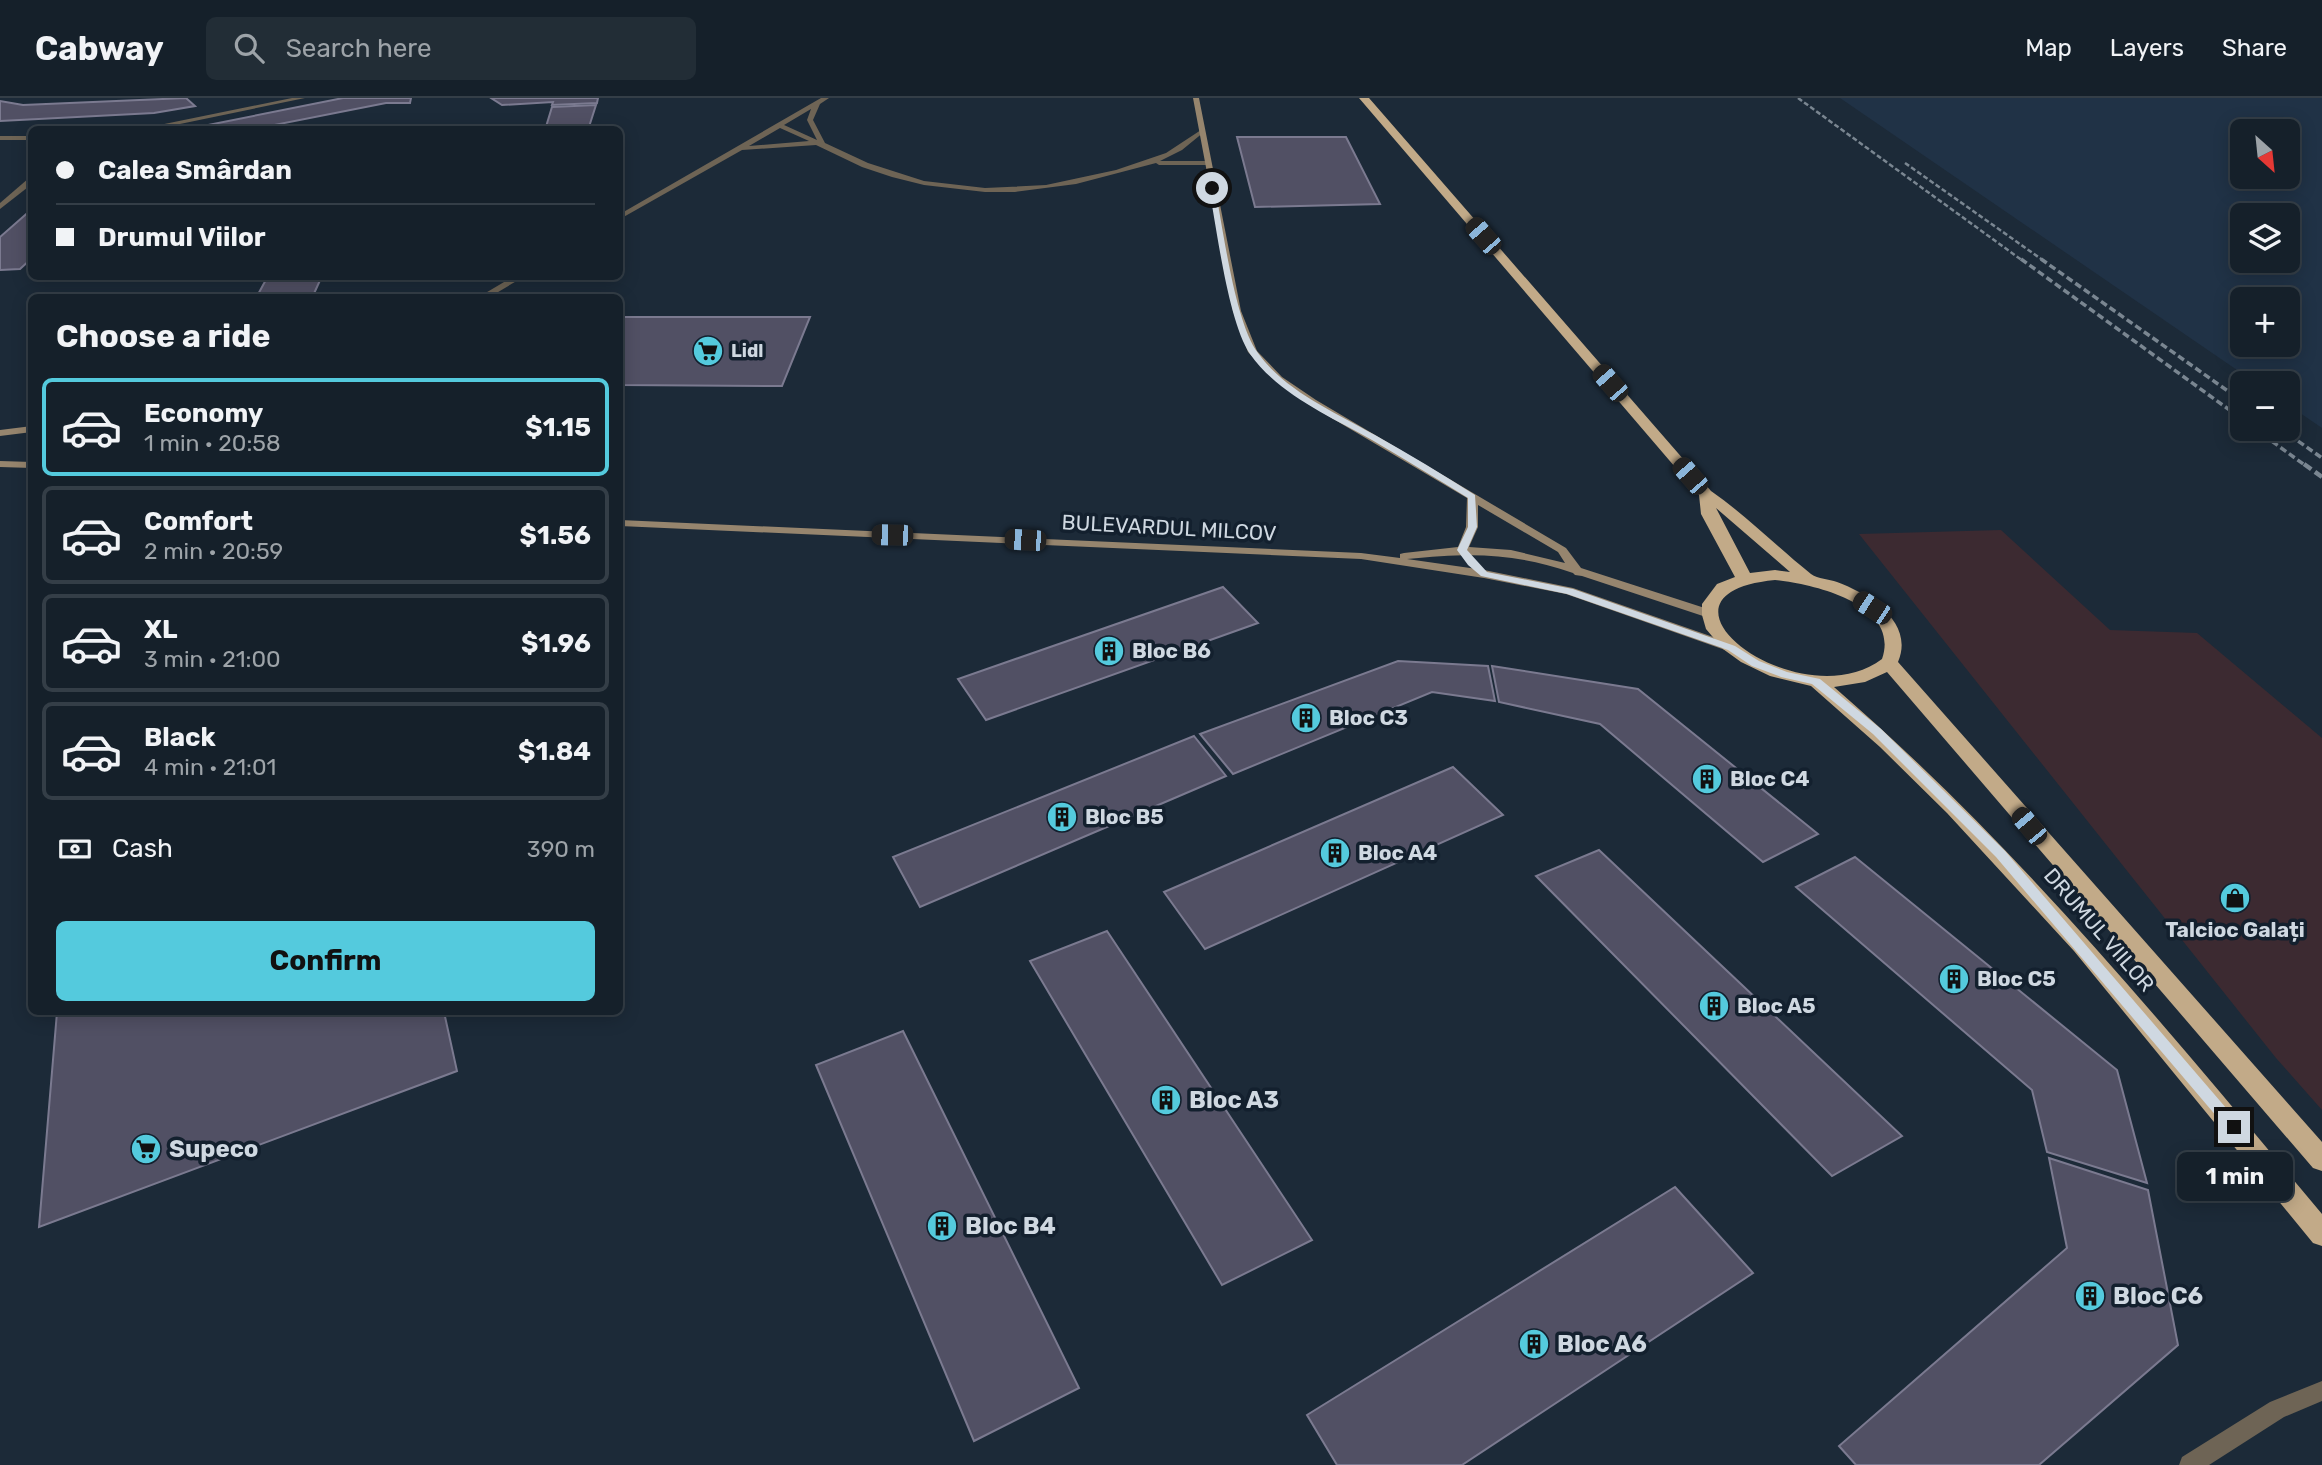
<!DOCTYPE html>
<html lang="en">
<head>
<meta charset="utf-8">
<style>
	:root { --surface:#15202a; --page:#222d36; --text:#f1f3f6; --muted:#9da3a8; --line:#343e47; --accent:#54cadd }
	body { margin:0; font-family:Rubik,sans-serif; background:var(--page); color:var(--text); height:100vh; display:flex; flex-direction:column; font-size:26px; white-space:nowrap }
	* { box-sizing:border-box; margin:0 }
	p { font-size:23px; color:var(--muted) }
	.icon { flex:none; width:38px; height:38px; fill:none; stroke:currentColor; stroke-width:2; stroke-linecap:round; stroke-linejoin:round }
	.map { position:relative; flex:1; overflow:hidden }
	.side { position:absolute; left:28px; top:196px; width:595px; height:721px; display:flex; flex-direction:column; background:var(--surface); border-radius:10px; box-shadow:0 4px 18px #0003,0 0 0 2px var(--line) }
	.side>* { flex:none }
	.top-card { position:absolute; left:28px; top:28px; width:595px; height:154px; border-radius:10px; box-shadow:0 4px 18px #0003,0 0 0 2px var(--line); display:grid; align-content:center; height:154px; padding:0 28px; background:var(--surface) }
	.needle { width:46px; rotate:153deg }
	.fabs { position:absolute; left:2230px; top:21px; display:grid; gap:14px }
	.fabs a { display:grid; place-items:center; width:70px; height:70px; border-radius:10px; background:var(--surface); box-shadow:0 4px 18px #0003,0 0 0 2px var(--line); font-size:35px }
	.end { position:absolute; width:32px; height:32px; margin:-16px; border:9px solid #cfd8e1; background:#111; box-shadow:0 0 0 4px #111 }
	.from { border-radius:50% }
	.bubble { position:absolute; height:49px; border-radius:10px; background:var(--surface); box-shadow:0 4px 18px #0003,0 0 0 2px var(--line); font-size:23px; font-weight:700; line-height:49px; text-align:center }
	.car { position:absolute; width:21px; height:42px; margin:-21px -10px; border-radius:9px; box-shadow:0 0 5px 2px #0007; background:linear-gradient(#222 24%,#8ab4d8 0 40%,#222 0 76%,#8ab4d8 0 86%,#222 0) }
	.top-card b { display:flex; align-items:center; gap:24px; height:66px; font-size:26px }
	.top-card b+b { border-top:2px solid var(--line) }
	.top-card i { width:18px; height:18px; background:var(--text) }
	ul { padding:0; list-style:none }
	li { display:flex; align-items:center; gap:21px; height:98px; margin:0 14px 10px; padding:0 14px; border:4px solid var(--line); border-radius:10px }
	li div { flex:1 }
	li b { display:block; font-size:26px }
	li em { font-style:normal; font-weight:700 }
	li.on { border-color:var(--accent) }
	li>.icon { width:63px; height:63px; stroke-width:1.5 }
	h2 { padding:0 28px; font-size:32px; line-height:84px }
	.pay { display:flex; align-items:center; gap:18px; height:77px; padding:0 28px; font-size:26px }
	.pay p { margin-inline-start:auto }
	.cta { display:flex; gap:14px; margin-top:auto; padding:14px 28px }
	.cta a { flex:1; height:80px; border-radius:10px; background:var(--accent); color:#111; font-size:28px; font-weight:700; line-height:80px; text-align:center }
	header { display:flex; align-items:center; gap:42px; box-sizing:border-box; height:98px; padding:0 35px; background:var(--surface); border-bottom:2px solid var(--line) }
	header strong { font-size:33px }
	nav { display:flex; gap:38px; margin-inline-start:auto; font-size:24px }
	.search { width:490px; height:63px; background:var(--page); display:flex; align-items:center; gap:18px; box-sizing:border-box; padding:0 24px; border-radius:10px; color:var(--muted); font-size:26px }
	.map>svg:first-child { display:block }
	.commercial { fill:#3c2a31 }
	.built { fill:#203246; fill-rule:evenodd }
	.building { fill:#515064; stroke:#7b7a90; stroke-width:2 }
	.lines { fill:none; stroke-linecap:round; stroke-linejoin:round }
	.minor { fill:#6e6455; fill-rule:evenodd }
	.tertiary { fill:#6e6455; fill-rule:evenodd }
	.secondary { fill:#96856e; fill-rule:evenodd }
	.trunk { fill:#c2aa88; fill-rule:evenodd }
	.rail-far2 { stroke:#7a8691; stroke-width:2.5; stroke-dasharray:5 2.5; stroke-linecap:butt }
	.rail-far1 { stroke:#7a8691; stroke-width:3.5; stroke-dasharray:7 3.5; stroke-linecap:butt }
	.rail { stroke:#7a8691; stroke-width:4.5; stroke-dasharray:9 4.5; stroke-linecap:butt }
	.route { fill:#cfd8e1 }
	.labels { text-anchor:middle; stroke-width:7; stroke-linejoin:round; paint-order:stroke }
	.far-poi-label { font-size:18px; font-weight:bold; fill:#cfd8e1; stroke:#13202e; text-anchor:start }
	.street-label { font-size:21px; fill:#cfd8e1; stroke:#13202e }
	.poi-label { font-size:21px; font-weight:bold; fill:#cfd8e1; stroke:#13202e; text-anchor:start }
	.near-poi-label { font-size:24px; font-weight:bold; fill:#cfd8e1; stroke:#13202e; text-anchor:start }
</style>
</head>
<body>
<header>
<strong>Cabway</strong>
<div class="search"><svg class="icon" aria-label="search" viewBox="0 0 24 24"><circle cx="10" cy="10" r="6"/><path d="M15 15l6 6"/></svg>Search here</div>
<nav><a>Map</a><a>Layers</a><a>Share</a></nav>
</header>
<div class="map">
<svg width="2322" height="1367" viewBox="0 0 2322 1367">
	<rect width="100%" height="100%" fill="#1c2a38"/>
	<path class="commercial" d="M2001 432 2110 532 2197 535 2322 640V1012L2276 960 1859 436Z"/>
	<path class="built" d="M1840 0H2322V330L2287 306V285H2256ZM2242 33H2287V79H2242ZM2242 117H2287V163H2242ZM2242 201H2287V247H2242Z"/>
	<g class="building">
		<path d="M186 0 195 8 154 15 0 23V3L23 7Z"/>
		<path d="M343 0H411L410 5H386L249 32H183Z"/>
		<path d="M491 0H598L597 5 552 7 553 4 502 7Z"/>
		<path d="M596 7 588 32H545L552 9Z"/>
		<path d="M1237 39H1346L1380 106 1255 109Z"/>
		<path d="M32 111V160L20 171 0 172V139Z"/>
		<path d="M268 178H322L312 200H256Z"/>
		<path d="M620 219H810L782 288 620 287Z"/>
		<path d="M1223 489 1258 525 986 622 958 581Z"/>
		<path d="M1398 563 1488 568 1495 603 1432 594 1233 676 1200 636Z"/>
		<path d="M1492 568 1638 591 1818 736 1763 764 1600 626 1499 604Z"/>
		<path d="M1194 638 1226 678 920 809 893 759Z"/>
		<path d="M1453 669 1503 717 1205 851 1164 794Z"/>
		<path d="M1599 752 1902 1038 1832 1078 1536 778Z"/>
		<path d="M1855 759 2117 972 2147 1085 2047 1054 2032 992 1796 789Z"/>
		<path d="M1107 833 1312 1142 1222 1187 1030 863Z"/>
		<path d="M57 914H444L457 973 39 1129Z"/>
		<path d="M903 933 1079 1290 974 1343 816 967Z"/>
		<path d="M2049 1060 2148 1092 2178 1247 2039 1367H1856L1839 1348 2067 1150Z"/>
		<path d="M1675 1089 1753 1175 1462 1367H1337L1307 1317Z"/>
	</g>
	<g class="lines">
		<g class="minor">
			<path d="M292 0H305L151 32H135Z"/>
			<rect x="0" y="38" width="32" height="4"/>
			<path d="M29 80H32V86L0 111V105Z"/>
			<path d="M2322 1283V1303L2284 1319 2209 1367H2179L2182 1359 2270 1304Z"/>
		</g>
		<g class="tertiary">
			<path d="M821 0H829L820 6 813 22 825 45 868 65 924 83 985 90 1046 87 1116 72 1166 55 1201 32 1204 34 1182 52 1160 63H1207L1211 65 1207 67H1159L1156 65 1076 86 1015 94H985L924 87 892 79 862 69 816 47 742 52 620 121V116ZM811 11 807 22 817 42 784 27ZM780 30 809 43 749 48Z"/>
			<path d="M514 178H525L488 200H477Z"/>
		</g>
		<g class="secondary">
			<path d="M1193 0H1199L1241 213 1257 253 1282 279 1316 302 1566 450 1581 470 1714 513 1716 516 1714 519H1706L1582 478 1575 477 1573 475C1511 454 1471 455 1407 461L1484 472 1573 490 1736 547 1738 550 1736 553H1728L1566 496 1484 480 1361 461 620 428V422L1361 455 1400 460V456L1404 455 1458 449 1466 429 1467 400 1308 306 1276 283 1248 254 1233 213ZM1478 407 1558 454 1565 465 1511 452 1469 449 1478 429Z"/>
			<path d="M32 328V334L0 338V332Z"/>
			<path d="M0 363 32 364V370L0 369Z"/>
		</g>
		<path class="trunk" d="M1359 0H1369L1711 393C1747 418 1777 449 1811 476 1818 481 1829 481 1837 484 1869 496 1915 524 1898 564L2322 1044V1073L2313 1070 1887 574 1865 584 1834 589C2017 747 2168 932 2322 1116V1148L2313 1145 2074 853 1947 715 1880 649 1811 588 1770 578 1741 564 1723 551 1706 531 1702 517V506L1717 486 1735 479 1701 416 1699 397ZM1716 410 1790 474 1775 472 1750 475ZM1775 482C1813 486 1901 506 1882 561 1799 623 1630 496 1775 482Z"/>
		<g class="rail-far2">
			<path d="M1798 0 2023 163"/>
			<path d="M1905 65 2044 163"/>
		</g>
		<g class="rail-far1">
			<path d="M2021 161 2242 321"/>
			<path d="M2041 161 2242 303"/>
			<path d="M2255 331 2306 368"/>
			<path d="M2281 331 2322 360"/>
		</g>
		<path class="rail" d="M2304 366 2322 379"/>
	</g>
	<path class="route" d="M1212 88 1215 90C1223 130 1235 225 1258 255 1285 293 1335 314 1375 337 1409 356 1442 376 1475 397L1477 429 1467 452 1487 474 1573 491 1735 548 1759 563 1787 574 1820 581 1881 631 2005 753 2239 1025 2241 1029 2239 1033H2229L1996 759 1873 636 1812 586 1781 579 1752 568 1728 552 1567 496 1481 478 1468 467 1457 452 1468 429V400C1436 380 1404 361 1372 342 1331 319 1278 296 1250 256 1228 223 1217 132 1209 90Z"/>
	<defs>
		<g id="supermarket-disc" transform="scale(1.575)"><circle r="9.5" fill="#54cadd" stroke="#13202e"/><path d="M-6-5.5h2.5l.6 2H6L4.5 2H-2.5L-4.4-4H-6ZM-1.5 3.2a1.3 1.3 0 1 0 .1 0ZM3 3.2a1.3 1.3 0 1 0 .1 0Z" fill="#111"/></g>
		<g id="building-disc" transform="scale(1.575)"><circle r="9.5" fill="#54cadd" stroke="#13202e"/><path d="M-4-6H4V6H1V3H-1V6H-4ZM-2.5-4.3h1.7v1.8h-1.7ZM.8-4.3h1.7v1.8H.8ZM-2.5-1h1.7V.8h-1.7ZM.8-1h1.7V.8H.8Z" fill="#111"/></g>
		<g id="shop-disc" transform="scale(1.575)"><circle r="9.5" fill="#54cadd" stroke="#13202e"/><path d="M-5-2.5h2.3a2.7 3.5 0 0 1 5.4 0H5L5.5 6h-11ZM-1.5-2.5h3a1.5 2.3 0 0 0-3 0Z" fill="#111"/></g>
	</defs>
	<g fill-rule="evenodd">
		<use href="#supermarket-disc" x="708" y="253"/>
		<use href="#building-disc" x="1109" y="553"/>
		<use href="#building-disc" x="1306" y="620"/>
		<use href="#building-disc" x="1707" y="681"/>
		<use href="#building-disc" x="1062" y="719"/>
		<use href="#building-disc" x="1335" y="755"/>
		<use href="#shop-disc" x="2235" y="800"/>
		<use href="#building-disc" x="1954" y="881"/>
		<use href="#building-disc" x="1714" y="908"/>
		<use href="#building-disc" x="1166" y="1002"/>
		<use href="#supermarket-disc" x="146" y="1051"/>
		<use href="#building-disc" x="942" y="1128"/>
		<use href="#building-disc" x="2090" y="1198"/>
		<use href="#building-disc" x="1534" y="1246"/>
	</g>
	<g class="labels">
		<g class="far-poi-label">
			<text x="731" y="259">Lidl</text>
		</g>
		<g class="street-label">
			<text transform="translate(1169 430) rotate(3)" y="7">BULEVARDUL MILCOV</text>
			<text transform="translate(2099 832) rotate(49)" y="7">DRUMUL VIILOR</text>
		</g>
		<g class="poi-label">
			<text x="1132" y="560">Bloc B6</text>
			<text x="1329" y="627">Bloc C3</text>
			<text x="1730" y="688">Bloc C4</text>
			<text x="1085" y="726">Bloc B5</text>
			<text x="1358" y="762">Bloc A4</text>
			<text x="2235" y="839" text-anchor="middle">Talcioc Galați</text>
			<text x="1977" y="888">Bloc C5</text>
			<text x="1737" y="915">Bloc A5</text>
		</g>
		<g class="near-poi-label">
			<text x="1189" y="1010">Bloc A3</text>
			<text x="169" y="1059">Supeco</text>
			<text x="965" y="1136">Bloc B4</text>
			<text x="2113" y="1206">Bloc C6</text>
			<text x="1557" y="1254">Bloc A6</text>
		</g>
	</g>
</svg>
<div class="fabs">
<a><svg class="needle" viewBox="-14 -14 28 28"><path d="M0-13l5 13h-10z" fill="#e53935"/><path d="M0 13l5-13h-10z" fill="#9da3a8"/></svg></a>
<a><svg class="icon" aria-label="layers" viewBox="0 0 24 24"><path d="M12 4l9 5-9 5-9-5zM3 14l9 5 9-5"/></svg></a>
<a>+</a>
<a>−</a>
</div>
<i class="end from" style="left:1212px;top:90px"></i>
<i class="end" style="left:2234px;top:1029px"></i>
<div class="bubble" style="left:2177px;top:1054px;width:116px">1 min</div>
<i class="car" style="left:1483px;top:138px;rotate:319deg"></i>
<i class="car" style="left:1610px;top:285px;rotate:319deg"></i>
<i class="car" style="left:1690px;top:378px;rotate:319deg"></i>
<i class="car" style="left:892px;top:437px;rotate:271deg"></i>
<i class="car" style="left:1025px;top:442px;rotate:273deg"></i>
<i class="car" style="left:1872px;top:510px;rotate:303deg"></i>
<i class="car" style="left:2029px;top:728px;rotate:320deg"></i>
<div class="top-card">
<b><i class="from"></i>Calea Smârdan</b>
<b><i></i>Drumul Viilor</b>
</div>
<section class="side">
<h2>Choose a ride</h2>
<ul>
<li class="on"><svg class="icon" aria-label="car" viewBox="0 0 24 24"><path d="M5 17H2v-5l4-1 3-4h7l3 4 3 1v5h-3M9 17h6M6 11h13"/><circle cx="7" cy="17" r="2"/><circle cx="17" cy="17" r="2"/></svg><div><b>Economy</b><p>1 min · 20:58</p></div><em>$1.15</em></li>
<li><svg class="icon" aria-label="car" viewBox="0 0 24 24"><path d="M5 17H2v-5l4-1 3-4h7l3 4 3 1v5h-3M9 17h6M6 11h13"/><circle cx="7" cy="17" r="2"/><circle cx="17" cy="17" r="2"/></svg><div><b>Comfort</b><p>2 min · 20:59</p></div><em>$1.56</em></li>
<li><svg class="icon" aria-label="car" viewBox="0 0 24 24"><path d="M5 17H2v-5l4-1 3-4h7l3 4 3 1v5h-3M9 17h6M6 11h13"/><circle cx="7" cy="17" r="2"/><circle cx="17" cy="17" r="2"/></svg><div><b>XL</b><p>3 min · 21:00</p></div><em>$1.96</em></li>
<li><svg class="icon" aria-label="car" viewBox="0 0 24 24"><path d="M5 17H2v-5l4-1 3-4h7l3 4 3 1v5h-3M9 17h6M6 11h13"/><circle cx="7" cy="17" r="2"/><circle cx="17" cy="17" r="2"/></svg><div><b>Black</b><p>4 min · 21:01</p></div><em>$1.84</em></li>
</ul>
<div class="pay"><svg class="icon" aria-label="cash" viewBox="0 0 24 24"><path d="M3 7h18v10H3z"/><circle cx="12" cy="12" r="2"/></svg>Cash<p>390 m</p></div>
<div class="cta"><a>Confirm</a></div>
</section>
</div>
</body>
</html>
